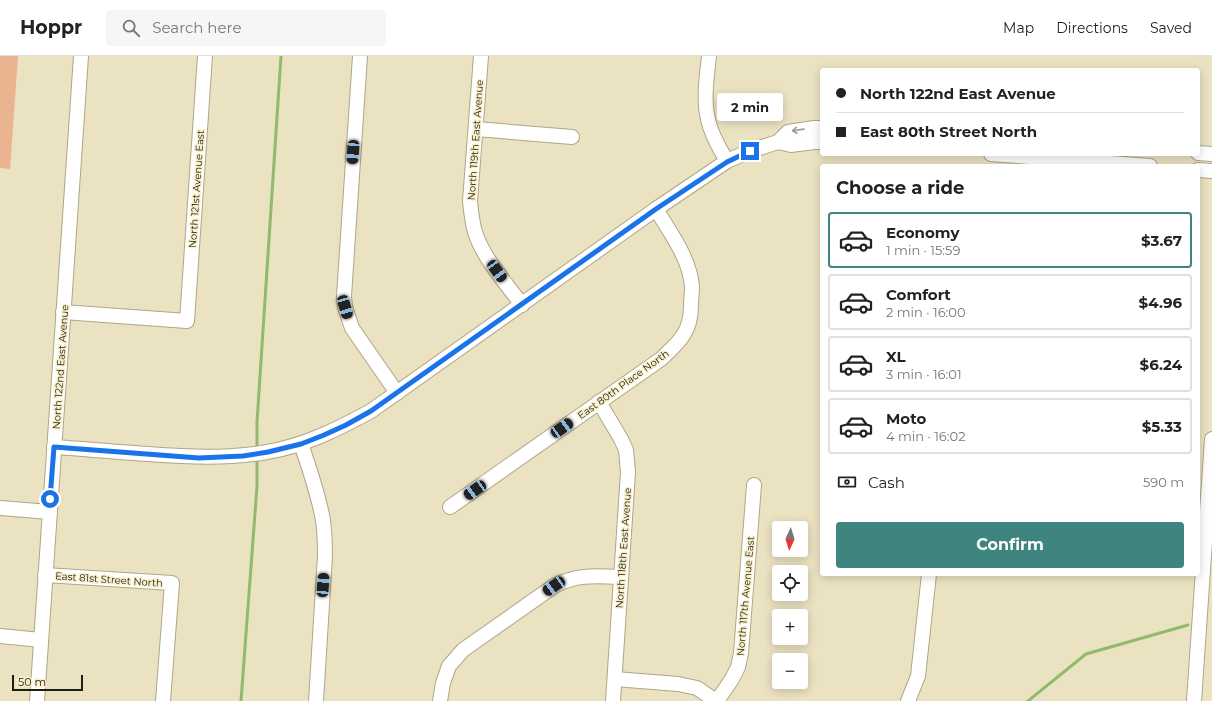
<!DOCTYPE html>
<html lang="en">
<head>
<meta charset="utf-8">
<style>
	:root { --surface:#fff; --page:#f6f6f6; --text:#222; --muted:#767676; --line:#e0e0e0; --accent:#3e857f }
	body { margin:0; font-family:Montserrat,sans-serif; background:var(--page); color:var(--text); height:100vh; display:flex; flex-direction:column; font-size:15px; white-space:nowrap }
	* { box-sizing:border-box; margin:0 }
	p { font-size:13px; color:var(--muted) }
	.icon { flex:none; width:22px; height:22px; fill:none; stroke:currentColor; stroke-width:2; stroke-linecap:round; stroke-linejoin:round }
	.map { position:relative; flex:1; overflow:hidden }
	.panel { position:absolute; left:820px; top:108px; width:380px; height:412px; display:flex; flex-direction:column; background:var(--surface); border-radius:4px; box-shadow:0 2px 10px #0003 }
	.panel>* { flex:none }
	.banner { position:absolute; left:820px; top:12px; width:380px; height:88px; border-radius:4px; box-shadow:0 2px 10px #0003; display:grid; align-content:center; height:88px; padding:0 16px; background:var(--surface) }
	.needle { width:26px; rotate:184deg }
	.controls { position:absolute; left:772px; top:465px; display:grid; gap:8px }
	.controls a { display:grid; place-items:center; width:36px; height:36px; border-radius:4px; background:var(--surface); box-shadow:0 2px 10px #0003; font-size:20px }
	.scale { position:absolute; left:12px; bottom:10px; width:71px; box-sizing:border-box; padding-left:4px; border:2px solid #201d10; border-top:0; font-size:11px; line-height:14px; white-space:nowrap; color:#201d10; -webkit-text-stroke:3px #f9efcd; paint-order:stroke }
	.end { position:absolute; width:18px; height:18px; margin:-9px; border:5px solid #1a73e8; background:#fff; box-shadow:0 0 0 2px #fff }
	.from { border-radius:50% }
	.bubble { position:absolute; height:28px; border-radius:4px; background:var(--surface); box-shadow:0 2px 10px #0003; font-size:13px; font-weight:700; line-height:28px; text-align:center }
	.car { position:absolute; width:12px; height:24px; margin:-12px -6px; border-radius:5px; box-shadow:0 0 3px 1px #0007; background:linear-gradient(#222 24%,#8ab4d8 0 40%,#222 0 76%,#8ab4d8 0 86%,#222 0) }
	.banner b { display:flex; align-items:center; gap:14px; height:38px; font-size:15px }
	.banner b+b { border-top:1px solid var(--line) }
	.banner i { width:10px; height:10px; background:var(--text) }
	ul { padding:0; list-style:none }
	li { display:flex; align-items:center; gap:12px; height:56px; margin:0 8px 6px; padding:0 8px; border:2px solid var(--line); border-radius:4px }
	li div { flex:1 }
	li b { display:block; font-size:15px }
	li em { font-style:normal; font-weight:700 }
	li.selected { border-color:var(--accent) }
	li>.icon { width:36px; height:36px; stroke-width:1.5 }
	h2 { padding:0 16px; font-size:18px; line-height:48px }
	.pay { display:flex; align-items:center; gap:10px; height:44px; padding:0 16px; font-size:15px }
	.pay p { margin-inline-start:auto }
	.cta { display:flex; gap:8px; margin-top:auto; padding:8px 16px }
	.cta a { flex:1; height:46px; border-radius:4px; background:var(--accent); color:#fff; font-size:16px; font-weight:700; line-height:46px; text-align:center }
	header { display:flex; align-items:center; gap:24px; box-sizing:border-box; height:56px; padding:0 20px; background:var(--surface); border-bottom:1px solid var(--line) }
	header strong { font-size:19px }
	nav { display:flex; gap:22px; margin-inline-start:auto; font-size:14px }
	.search { width:280px; height:36px; background:var(--page); display:flex; align-items:center; gap:10px; box-sizing:border-box; padding:0 14px; border-radius:4px; color:var(--muted); font-size:15px }
	.map>svg:first-child { display:block }
	.green { fill:#eab490 }
	.lines { fill:none; stroke-linecap:round; stroke-linejoin:round }
	.stream { stroke:#91ba6d; stroke-width:3 }
	.minor-casing { stroke:#afa686; stroke-width:16 }
	.minor { stroke:#fff; stroke-width:14 }
	.oneway { stroke:#9b9993 }
	.route { stroke:#1a73e8; stroke-width:5 }
	.labels { text-anchor:middle; stroke-width:3; stroke-linejoin:round; paint-order:stroke }
	.street-label { font-size:10px; fill:#201d10; stroke:#f9efcd }
</style>
</head>
<body>
<header>
<strong>Hoppr</strong>
<div class="search"><svg class="icon" aria-label="search" viewBox="0 0 24 24"><circle cx="10" cy="10" r="6"/><path d="M15 15l6 6"/></svg>Search here</div>
<nav><a>Map</a><a>Directions</a><a>Saved</a></nav>
</header>
<div class="map">
<svg width="1212" height="645" viewBox="0 0 1212 645">
	<rect width="100%" height="100%" fill="#ebe2c1"/>
	<path class="green" d="M0 0H18L10 113 0 112Z"/>
	<g class="lines">
		<g class="stream">
			<path d="M257 394V366L281 0"/>
			<path d="M241 645 257 430V401"/>
			<path d="M1028 645 1086 598 1188 569"/>
		</g>
		<g class="minor-casing">
			<g id="minor">
				<path d="M360 0 344 240 345 251 352 272 397 337"/>
				<path d="M481 0 470 145C471 155 472 166 475 176 483 202 506 227 522 249"/>
				<path d="M709 0C707 20 703 43 708 63 711 78 719 92 727 105"/>
				<path d="M476 73 572 81"/>
				<path d="M778 86 791 89 814 86H822"/>
				<path d="M1198 97 1212 98"/>
				<path d="M991 98 1150 110"/>
				<path d="M1198 114 1212 115"/>
				<path d="M63 256 187 265 205 0"/>
				<path d="M599 346 621 383 626 394 628 416 613 645"/>
				<path d="M301 388C309 411 317 435 322 459 325 473 325 486 325 500L316 645"/>
				<path d="M54 391C85 393 117 396 148 398 188 401 227 403 267 396 304 390 338 373 371 355L656 153 727 105 750 95 778 86 788 76 814 72H822"/>
				<path d="M450 451 661 303C669 295 678 288 684 278 689 270 691 259 691 249 691 243 692 237 692 231 690 202 670 177 656 153"/>
				<path d="M0 452 50 456"/>
				<path d="M45 519 172 527 163 645"/>
				<path d="M0 580 41 584"/>
				<path d="M615 623 678 628 697 632 716 645"/>
				<path d="M37 645 81 0"/>
				<path d="M440 645 443 627 449 610 463 594 554 530C577 518 596 520 621 521"/>
				<path d="M717 645 732 623 738 611 741 597 754 429"/>
				<path d="M908 645 918 620 929 518"/>
				<path d="M1194 645 1212 383"/>
			</g>
		</g>
		<use href="#minor" class="minor"/>
	</g>
	<defs><path id="oneway-shaft" d="M-6 0H5M1.5-3L5.5 0L1.5 3" fill="none" stroke-width="1.6" stroke-linecap="round" stroke-linejoin="round"/></defs>
	<use class="oneway" href="#oneway-shaft" transform="translate(798 74) rotate(172)"/>
	<g class="lines">
		<path class="route" d="M50 443 54 391 199 402 243 400 268 396 301 388 324 379 346 369 371 355 656 153 727 106 750 95"/>
	</g>
	<g class="labels">
		<g class="street-label">
			<text transform="translate(475 84) rotate(-86)" y="4">North 119th East Avenue</text>
			<text transform="translate(196 133) rotate(-86)" y="4">North 121st Avenue East</text>
			<text transform="translate(60 311) rotate(-86)" y="4">North 122nd East Avenue</text>
			<text transform="translate(623 328) rotate(-36)" y="4">East 80th Place North</text>
			<text transform="translate(623 492) rotate(-86)" y="4">North 118th East Avenue</text>
			<text transform="translate(109 523) rotate(4)" y="4">East 81st Street North</text>
			<text transform="translate(745 540) rotate(-85)" y="4">North 117th Avenue East</text>
		</g>
	</g>
</svg>
<div class="controls">
<a><svg class="needle" viewBox="-14 -14 28 28"><path d="M0-13l5 13h-10z" fill="#e53935"/><path d="M0 13l5-13h-10z" fill="#767676"/></svg></a>
<a><svg class="icon" aria-label="locate" viewBox="0 0 24 24"><circle cx="12" cy="12" r="6"/><path d="M12 2v4M12 18v4M2 12h4M18 12h4"/></svg></a>
<a>+</a>
<a>−</a>
</div>
<div class="scale">50 m</div>
<i class="end from" style="left:50px;top:443px"></i>
<i class="end" style="left:750px;top:95px"></i>
<div class="bubble" style="left:717px;top:37px;width:66px">2 min</div>
<i class="car" style="left:353px;top:96px;rotate:184deg"></i>
<i class="car" style="left:497px;top:215px;rotate:144deg"></i>
<i class="car" style="left:345px;top:251px;rotate:164deg"></i>
<i class="car" style="left:562px;top:372px;rotate:55deg"></i>
<i class="car" style="left:475px;top:434px;rotate:235deg"></i>
<i class="car" style="left:323px;top:529px;rotate:4deg"></i>
<i class="car" style="left:554px;top:530px;rotate:235deg"></i>
<div class="banner">
<b><i class="from"></i>North 122nd East Avenue</b>
<b><i></i>East 80th Street North</b>
</div>
<section class="panel">
<h2>Choose a ride</h2>
<ul>
<li class="selected"><svg class="icon" aria-label="car" viewBox="0 0 24 24"><path d="M5 17H2v-5l4-1 3-4h7l3 4 3 1v5h-3M9 17h6M6 11h13"/><circle cx="7" cy="17" r="2"/><circle cx="17" cy="17" r="2"/></svg><div><b>Economy</b><p>1 min · 15:59</p></div><em>$3.67</em></li>
<li><svg class="icon" aria-label="car" viewBox="0 0 24 24"><path d="M5 17H2v-5l4-1 3-4h7l3 4 3 1v5h-3M9 17h6M6 11h13"/><circle cx="7" cy="17" r="2"/><circle cx="17" cy="17" r="2"/></svg><div><b>Comfort</b><p>2 min · 16:00</p></div><em>$4.96</em></li>
<li><svg class="icon" aria-label="car" viewBox="0 0 24 24"><path d="M5 17H2v-5l4-1 3-4h7l3 4 3 1v5h-3M9 17h6M6 11h13"/><circle cx="7" cy="17" r="2"/><circle cx="17" cy="17" r="2"/></svg><div><b>XL</b><p>3 min · 16:01</p></div><em>$6.24</em></li>
<li><svg class="icon" aria-label="car" viewBox="0 0 24 24"><path d="M5 17H2v-5l4-1 3-4h7l3 4 3 1v5h-3M9 17h6M6 11h13"/><circle cx="7" cy="17" r="2"/><circle cx="17" cy="17" r="2"/></svg><div><b>Moto</b><p>4 min · 16:02</p></div><em>$5.33</em></li>
</ul>
<div class="pay"><svg class="icon" aria-label="cash" viewBox="0 0 24 24"><path d="M3 7h18v10H3z"/><circle cx="12" cy="12" r="2"/></svg>Cash<p>590 m</p></div>
<div class="cta"><a>Confirm</a></div>
</section>
</div>
</body>
</html>
